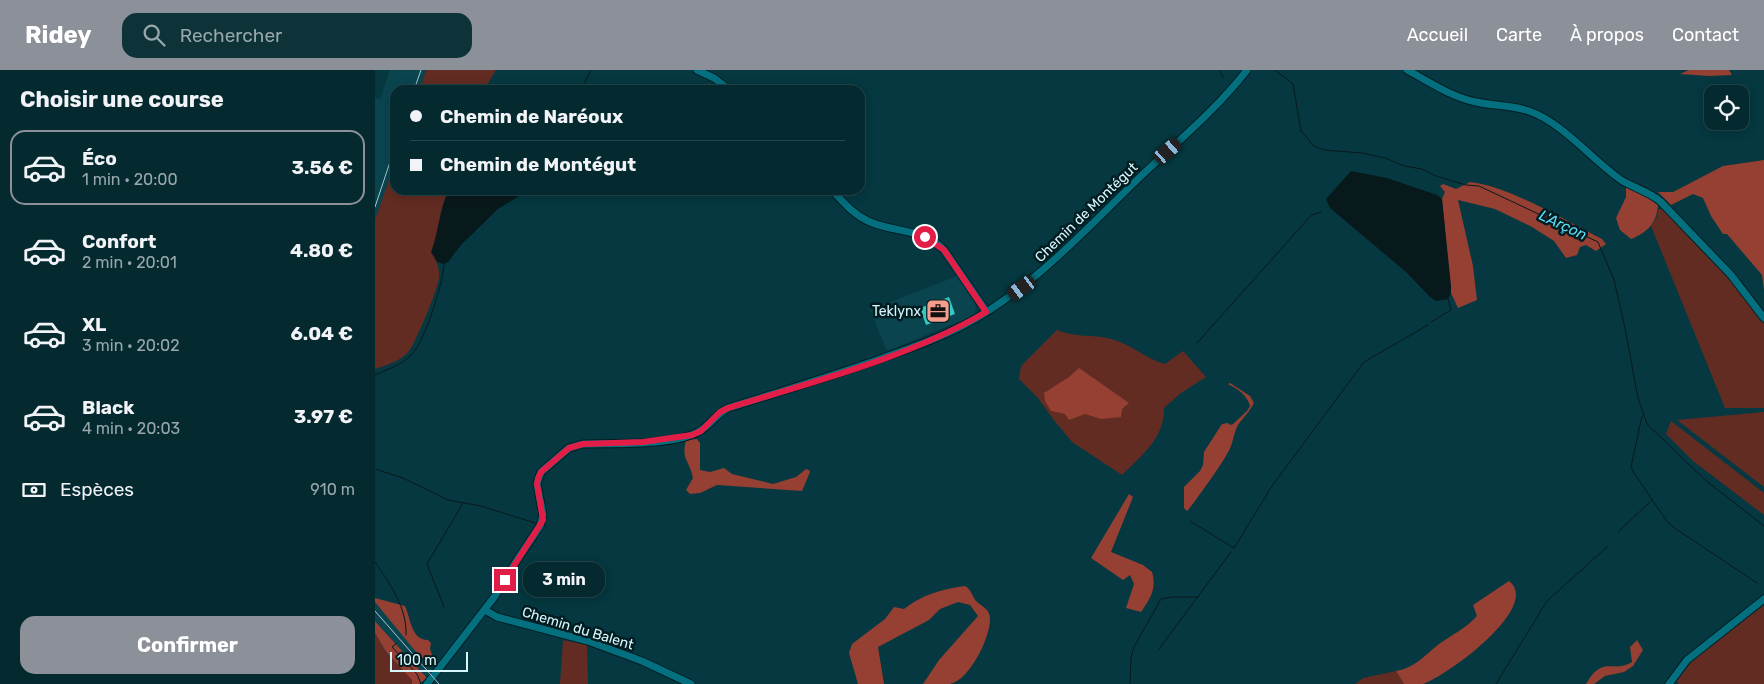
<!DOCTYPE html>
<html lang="fr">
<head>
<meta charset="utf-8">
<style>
	:root { --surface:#042a30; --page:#0d3238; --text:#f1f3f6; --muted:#97a7ab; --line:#25464c; --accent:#8c9099 }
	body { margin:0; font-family:Rubik,sans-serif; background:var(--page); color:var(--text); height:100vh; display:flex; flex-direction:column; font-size:19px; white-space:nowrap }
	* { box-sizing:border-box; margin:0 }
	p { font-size:16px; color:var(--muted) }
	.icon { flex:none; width:28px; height:28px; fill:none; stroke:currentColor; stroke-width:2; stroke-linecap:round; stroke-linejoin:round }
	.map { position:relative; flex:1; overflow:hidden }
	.drawer { display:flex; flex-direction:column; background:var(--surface); width:375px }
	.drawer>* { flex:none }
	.hud { position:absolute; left:15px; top:15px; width:475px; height:110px; border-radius:15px; box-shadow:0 2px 12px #0003,0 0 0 1px var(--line); display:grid; align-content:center; height:110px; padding:0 20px; background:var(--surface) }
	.controls { position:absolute; left:1329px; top:15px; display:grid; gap:10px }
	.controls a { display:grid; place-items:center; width:45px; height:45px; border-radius:10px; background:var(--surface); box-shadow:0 2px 12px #0003,0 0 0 1px var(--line); font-size:25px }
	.scale { position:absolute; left:15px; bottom:12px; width:78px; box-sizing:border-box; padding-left:5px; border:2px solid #d7f7fd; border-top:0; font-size:14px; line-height:18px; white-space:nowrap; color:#d7f7fd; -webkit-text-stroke:4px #021d22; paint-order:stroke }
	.end { position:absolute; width:22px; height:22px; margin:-11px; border:6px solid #e11d48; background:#fff; box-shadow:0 0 0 2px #fff }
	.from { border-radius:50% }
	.bubble { position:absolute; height:35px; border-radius:15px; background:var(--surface); box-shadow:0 2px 12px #0003,0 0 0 1px var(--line); font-size:16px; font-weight:700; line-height:35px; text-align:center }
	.car { position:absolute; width:15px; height:30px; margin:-15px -8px; border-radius:6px; box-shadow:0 0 4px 1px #0007; background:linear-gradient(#222 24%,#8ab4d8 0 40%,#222 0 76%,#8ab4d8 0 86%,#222 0) }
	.hud b { display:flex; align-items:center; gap:18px; height:48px; font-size:19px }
	.hud b+b { border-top:1px solid var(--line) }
	.hud i { width:12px; height:12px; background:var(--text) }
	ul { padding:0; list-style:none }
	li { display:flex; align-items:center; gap:15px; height:75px; margin:0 10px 8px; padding:0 10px; border:2px solid transparent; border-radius:15px }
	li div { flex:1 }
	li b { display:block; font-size:19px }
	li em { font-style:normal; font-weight:700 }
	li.on { border-color:var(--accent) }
	li>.icon { width:45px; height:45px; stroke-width:1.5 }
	h2 { padding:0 20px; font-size:22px; line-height:60px }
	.pay { display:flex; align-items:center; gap:12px; height:55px; padding:0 20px; font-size:19px }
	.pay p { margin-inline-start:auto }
	.action { display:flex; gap:10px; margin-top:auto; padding:10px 20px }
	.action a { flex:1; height:58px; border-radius:15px; background:var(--accent); color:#fff; font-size:20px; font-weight:700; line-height:58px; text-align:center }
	header { display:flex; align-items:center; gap:30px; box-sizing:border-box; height:70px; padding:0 25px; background:var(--accent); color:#fff }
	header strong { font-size:24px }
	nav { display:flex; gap:28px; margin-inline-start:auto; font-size:18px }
	.search { width:350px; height:45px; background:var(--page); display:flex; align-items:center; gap:12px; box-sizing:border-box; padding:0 18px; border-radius:15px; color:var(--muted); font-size:19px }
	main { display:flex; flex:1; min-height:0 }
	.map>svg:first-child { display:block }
	.built { fill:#0a454f }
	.green { fill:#622c22 }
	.forest { fill:#954032 }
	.water { fill:#08191c }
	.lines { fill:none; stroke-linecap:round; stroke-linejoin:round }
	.stream { stroke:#08191c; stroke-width:1 }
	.building { fill:#36c7c2 }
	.minor-casing { stroke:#021d22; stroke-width:9 }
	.minor { stroke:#046f7e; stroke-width:7 }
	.rail { stroke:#a4c9cf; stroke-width:1 }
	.route { stroke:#e11d48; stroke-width:6 }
	.labels { text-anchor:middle; stroke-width:5; stroke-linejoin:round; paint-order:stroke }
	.street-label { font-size:14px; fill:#d7f7fd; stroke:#021d22 }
	.poi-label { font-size:14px; fill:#d7f7fd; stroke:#021d22; text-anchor:end }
	.water-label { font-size:15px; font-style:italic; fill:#5adef5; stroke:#021d22 }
</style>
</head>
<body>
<header>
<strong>Ridey</strong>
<div class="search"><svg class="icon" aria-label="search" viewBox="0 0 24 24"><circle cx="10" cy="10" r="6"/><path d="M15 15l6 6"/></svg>Rechercher</div>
<nav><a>Accueil</a><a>Carte</a><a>À propos</a><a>Contact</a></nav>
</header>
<main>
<section class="drawer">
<h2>Choisir une course</h2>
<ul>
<li class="on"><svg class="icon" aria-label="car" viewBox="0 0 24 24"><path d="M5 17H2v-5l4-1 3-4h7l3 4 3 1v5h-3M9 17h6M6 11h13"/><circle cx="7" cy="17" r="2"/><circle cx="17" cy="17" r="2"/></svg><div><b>Éco</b><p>1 min · 20:00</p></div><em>3.56 €</em></li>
<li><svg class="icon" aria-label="car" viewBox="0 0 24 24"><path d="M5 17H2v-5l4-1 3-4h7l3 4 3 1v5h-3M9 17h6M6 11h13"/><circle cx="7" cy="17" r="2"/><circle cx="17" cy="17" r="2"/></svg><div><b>Confort</b><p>2 min · 20:01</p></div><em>4.80 €</em></li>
<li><svg class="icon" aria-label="car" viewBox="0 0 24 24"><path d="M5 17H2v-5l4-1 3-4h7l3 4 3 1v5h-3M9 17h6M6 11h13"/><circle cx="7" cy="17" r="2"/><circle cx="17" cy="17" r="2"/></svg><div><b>XL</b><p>3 min · 20:02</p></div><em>6.04 €</em></li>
<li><svg class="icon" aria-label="car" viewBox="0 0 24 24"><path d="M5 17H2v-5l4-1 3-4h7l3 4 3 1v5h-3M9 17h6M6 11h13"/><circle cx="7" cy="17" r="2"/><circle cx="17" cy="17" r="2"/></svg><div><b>Black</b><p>4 min · 20:03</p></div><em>3.97 €</em></li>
</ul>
<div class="pay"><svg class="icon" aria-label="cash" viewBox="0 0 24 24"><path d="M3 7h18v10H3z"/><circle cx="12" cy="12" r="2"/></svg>Espèces<p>910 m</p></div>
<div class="action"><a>Confirmer</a></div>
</section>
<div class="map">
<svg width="1389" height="614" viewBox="0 0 1389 614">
	<rect width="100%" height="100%" fill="#053840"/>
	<g class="built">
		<path d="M15 0H51L45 20H20V92L0 150V28L5 29Z"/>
		<path d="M582 206 600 233 601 239 598 246 512 281 495 240Z"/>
		<path d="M0 532 58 602 52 608 0 551Z"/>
	</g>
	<g class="green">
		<path d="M51 0H121L109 20H45Z"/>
		<path d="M20 92V120H74C64 139 64 162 57 182 61 190 65 198 64 208 63 219 41 272 34 281 26 291 12 295 0 299V150Z"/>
		<path d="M1288 138 1367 223 1389 254V338H1350L1276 156 1282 147 1283 140Z"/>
		<path d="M682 260C700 268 718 264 736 269 756 274 771 289 790 294L808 281 831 307 806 323 789 338C790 368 766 386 747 405L697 372 678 349 663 328 644 309 646 296Z"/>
		<path d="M1389 342V417L1302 350Z"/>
		<path d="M1296 351 1389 423V445L1318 391 1291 364Z"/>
		<path d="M1389 535V614H1304L1300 610C1325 578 1357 559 1389 535Z"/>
		<path d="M0 563 11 583 38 610 37 614H0Z"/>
		<path d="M188 570 212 575 213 614H185Z"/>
		<path d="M1021 601 1029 614H980L988 608Z"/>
	</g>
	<g class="forest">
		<path d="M1314 0H1354L1357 5 1334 6 1305 4Z"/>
		<path d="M1389 90V220L1387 205 1352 164H1348L1336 146 1328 128 1318 124 1296 135 1283 122H1298L1348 96Z"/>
		<path d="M1095 112C1134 116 1191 151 1227 169L1231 174 1221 181 1211 175 1205 177 1202 185 1191 188 1179 171 1157 157 1120 139 1083 130 1098 196 1102 230 1083 238 1076 223 1067 129 1070 122 1065 116 1068 114 1081 119Z"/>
		<path d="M1251 117 1274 127 1283 134C1282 153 1273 162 1256 169L1245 160 1241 148 1251 127Z"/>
		<path d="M704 298 754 333 747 339 746 347 726 349 710 344 694 350 690 344 676 341 670 331 669 323 694 307Z"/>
		<path d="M855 313 875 326 879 333C875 341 868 348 863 355 858 364 858 376 852 384 849 391 815 439 812 441L809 438V417L825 401 828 395 829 382 847 354 853 353 855 355 858 354 872 341 875 336C872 325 863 319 853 314Z"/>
		<path d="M322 369 325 373V400L335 402 349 398 357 404 398 414 421 407 431 399 434 400 435 402 427 421 342 415 325 423 315 424 311 420 318 408C314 389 306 390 311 370Z"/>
		<path d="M754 424 758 427 736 482 768 495 777 502C782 519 775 529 766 542L751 538 759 514 755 505 748 510 716 488Z"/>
		<path d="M1134 511C1167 537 1072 606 1048 614 1043 614 1035 614 1029 614L1021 601C1040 598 1050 585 1064 574 1077 565 1091 558 1102 546L1098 535Z"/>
		<path d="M590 516C596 519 597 526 601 531 606 536 615 539 615 548 616 566 595 610 575 614 567 614 557 614 548 614L564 590 603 546 595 535 583 532 565 539 554 550 503 577 509 614H483L474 583 477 574 510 549 519 537 529 539C547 525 566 519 590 516Z"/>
		<path d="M0 528 30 536C36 549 36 570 53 570L56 573 55 579 57 585 56 588H46L0 532Z"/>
		<path d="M0 551 7 559 52 608 44 614H37V610L11 582 0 563Z"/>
		<path d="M1262 570 1268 580 1258 596 1249 602 1230 606 1219 614H1211C1228 584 1238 604 1257 592L1255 577Z"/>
	</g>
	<g class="water">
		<path d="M976 101 1012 108 1062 125 1067 129 1076 216V223L1073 229 1061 231 1055 227 1031 202 955 138 951 129Z"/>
		<path d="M74 120H154L123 139 86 175 73 192 69 194 62 192 56 182C64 162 64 139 74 120Z"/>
	</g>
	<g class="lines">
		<g class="stream">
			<path d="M844 0 849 8"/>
			<path d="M900 0 918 14 926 61 939 76 949 80 987 83 1010 88 1029 96 1047 99 1061 106 1091 115 1104 116 1223 172 1239 210 1250 258 1263 328 1272 354 1329 409 1389 456"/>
			<path d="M206 20 216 0"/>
			<path d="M1056 252 1076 240 1073 229"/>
			<path d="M822 273 932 150 937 145 946 142"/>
			<path d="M0 305C13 299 27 295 37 284 50 270 68 214 69 194"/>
			<path d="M1267 346 1256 397 1259 403 1291 450 1298 457 1382 513"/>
			<path d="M0 399 28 408 73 430 106 436 160 453"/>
			<path d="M815 451 859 478 897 416 989 292 1053 255"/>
			<path d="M1244 461 1277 430"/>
			<path d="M0 492C15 514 32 537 31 565"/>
			<path d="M69 537 52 494 88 433"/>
			<path d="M22 573 17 577 42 604 46 614"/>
			<path d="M784 579 856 482"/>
			<path d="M755 614 756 587 759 577 786 529 797 527H823"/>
			<path d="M1121 614 1172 531 1233 476"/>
		</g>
	</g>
	<path class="building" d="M574 227 580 244 551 255 545 238Z"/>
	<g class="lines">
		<g class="minor-casing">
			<g id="minor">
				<path d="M322 0 339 8 355 20"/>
				<path d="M1032 0C1055 12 1076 27 1101 32 1119 36 1137 35 1154 41 1188 53 1216 89 1246 110 1259 118 1275 122 1286 132L1356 205 1389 248"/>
				<path d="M457 120C468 132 478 144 493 151 518 163 549 158 569 180L611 241"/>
				<path d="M110 540 122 547 213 571 267 591 316 614"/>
				<path d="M52 614 120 526 142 490 165 456 168 445 162 414 166 402 194 378 208 374C239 373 297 376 323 362 335 356 341 344 353 338 405 322 457 306 508 288 535 278 563 269 589 255 658 218 710 160 765 107 802 72 841 40 872 0"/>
				<path d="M1294 614 1312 590 1389 529"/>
			</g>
		</g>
		<use href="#minor" class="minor"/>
		<g class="rail">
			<path d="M39 20 46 0"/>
			<path d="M0 137 20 77"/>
			<path d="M0 541 64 614"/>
		</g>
	</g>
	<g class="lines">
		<path class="route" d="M130 510 168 450 162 414 163 408 166 402 194 378 208 374 268 372 317 365 326 361 345 342 353 338C440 311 533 288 611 242L569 180 550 167"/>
	</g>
	<defs>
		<g id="office-square" transform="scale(1.25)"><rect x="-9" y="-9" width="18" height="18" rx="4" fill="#f49d8d" stroke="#021d22"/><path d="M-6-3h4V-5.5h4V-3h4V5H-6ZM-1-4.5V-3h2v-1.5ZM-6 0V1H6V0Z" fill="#111"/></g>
	</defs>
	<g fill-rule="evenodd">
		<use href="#office-square" x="563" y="241"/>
	</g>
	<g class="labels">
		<g class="street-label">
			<text transform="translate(711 142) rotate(-44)" y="5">Chemin de Montégut</text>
			<text transform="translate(203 558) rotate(17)" y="5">Chemin du Balent</text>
		</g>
		<g class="poi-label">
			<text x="546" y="246">Teklynx</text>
		</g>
		<g class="water-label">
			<text transform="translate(1188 155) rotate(25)" y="5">L'Arçon</text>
		</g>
	</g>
</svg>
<div class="controls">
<a><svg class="icon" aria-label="locate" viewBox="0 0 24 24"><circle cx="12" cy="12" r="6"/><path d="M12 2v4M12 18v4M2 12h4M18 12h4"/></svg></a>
</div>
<div class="scale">100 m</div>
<i class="end from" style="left:550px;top:167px"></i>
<i class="end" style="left:130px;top:510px"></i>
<div class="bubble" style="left:148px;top:492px;width:82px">3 min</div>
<i class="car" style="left:793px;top:81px;rotate:49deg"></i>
<i class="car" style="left:647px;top:218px;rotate:234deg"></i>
<div class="hud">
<b><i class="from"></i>Chemin de Naréoux</b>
<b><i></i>Chemin de Montégut</b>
</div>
</div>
</main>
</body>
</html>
